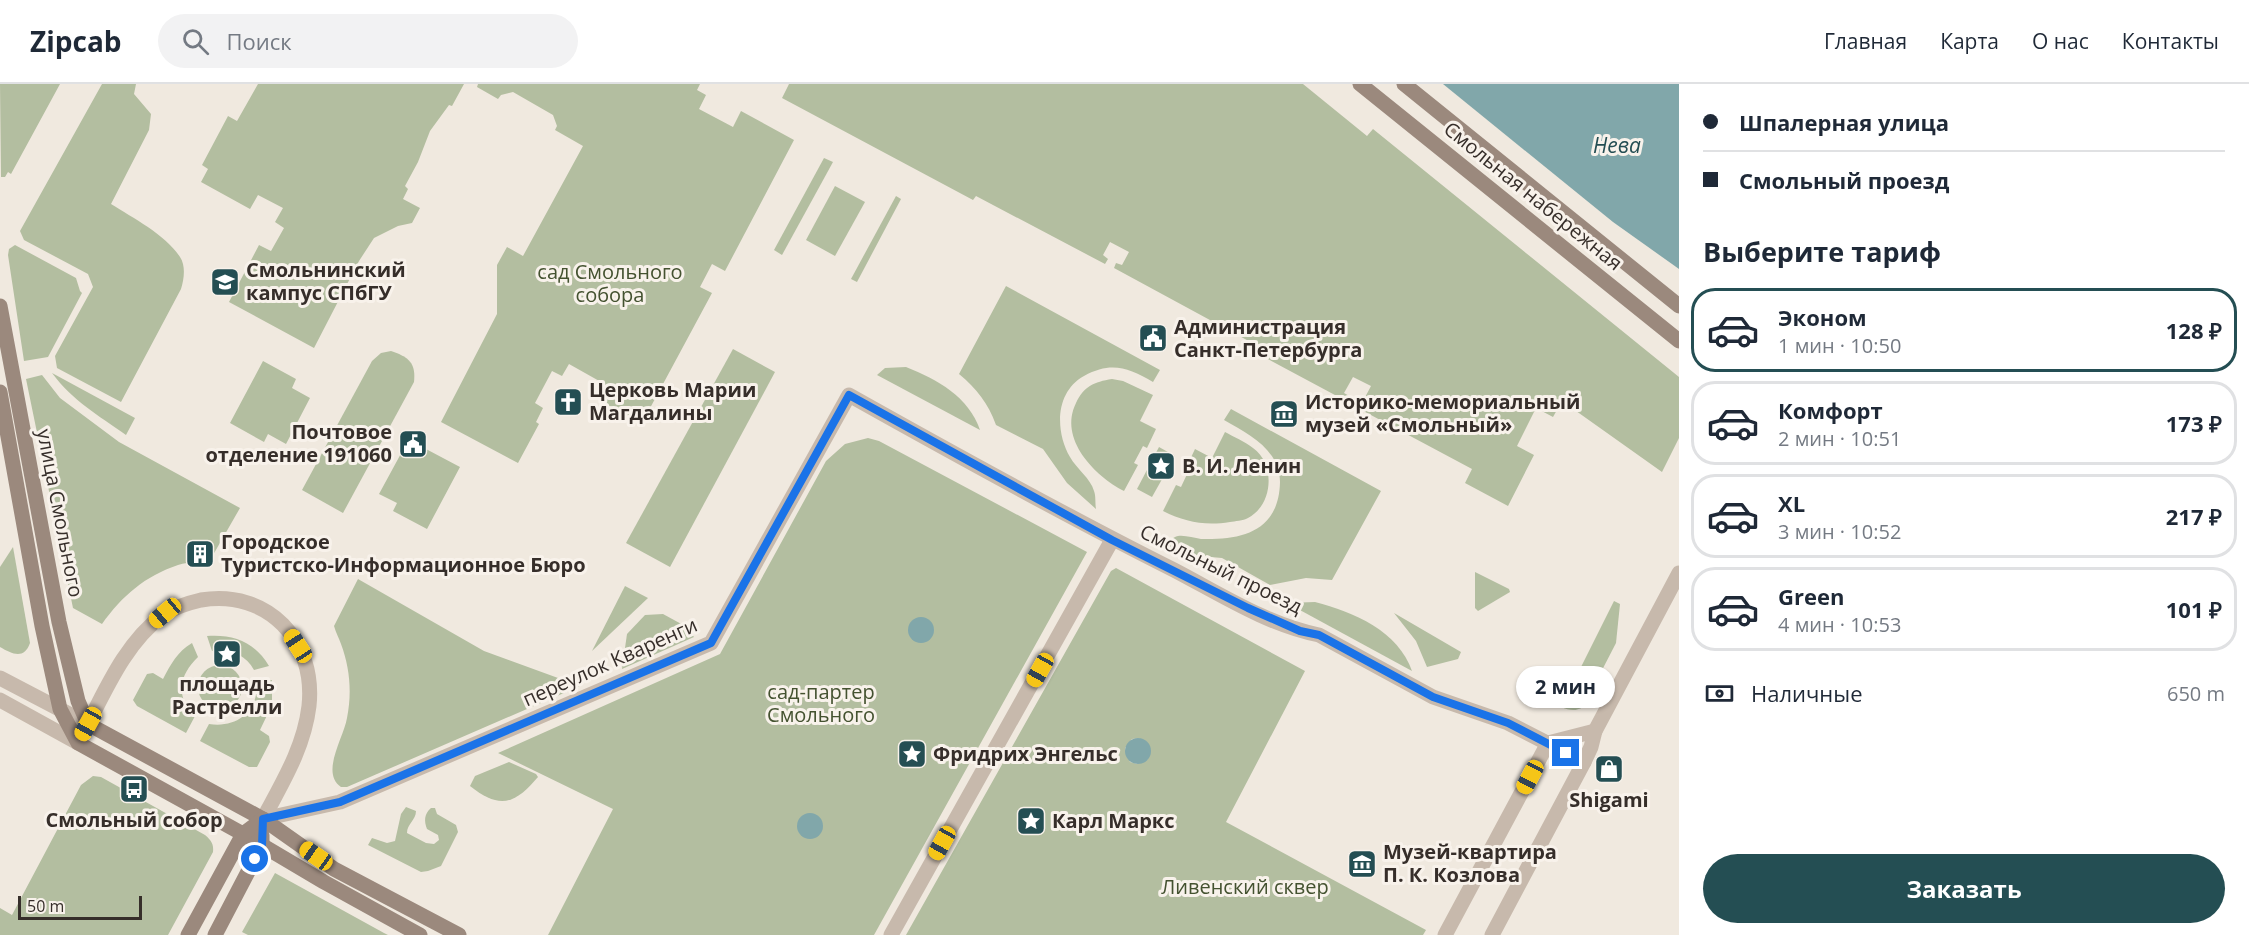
<!DOCTYPE html>
<html lang="ru">
<head>
<meta charset="utf-8">
<style>
	:root { --surface:#fff; --page:#f2f2f3; --text:#1f2937; --muted:#747a83; --line:#e0e1e3; --accent:#244e53 }
	body { margin:0; font-family:"Open Sans",sans-serif; background:var(--page); color:var(--text); height:100vh; display:flex; flex-direction:column; font-size:22px; white-space:nowrap }
	* { box-sizing:border-box; margin:0 }
	p { font-size:20px; color:var(--muted) }
	.icon { flex:none; width:33px; height:33px; fill:none; stroke:currentColor; stroke-width:2; stroke-linecap:round; stroke-linejoin:round }
	.map { position:relative; flex:1; overflow:hidden }
	.side { display:flex; flex-direction:column; background:var(--surface); width:570px }
	.side>* { flex:none }
	.guide { display:grid; align-content:center; height:132px; padding:0 24px; background:var(--surface) }
	.scale { position:absolute; left:18px; bottom:15px; width:124px; box-sizing:border-box; padding-left:6px; border:3px solid #362e2a; border-top:0; font-size:16px; line-height:21px; white-space:nowrap; color:#362e2a; -webkit-text-stroke:4px #f8f2eb; paint-order:stroke }
	.end { position:absolute; width:27px; height:27px; margin:-14px; border:8px solid #1a73e8; background:#fff; box-shadow:0 0 0 3px #fff }
	.from { border-radius:50% }
	.bubble { position:absolute; height:42px; border-radius:21px; background:var(--surface); box-shadow:0 2px 4px #0004; font-size:20px; font-weight:700; line-height:42px; text-align:center }
	.car { position:absolute; width:18px; height:36px; margin:-18px -9px; border-radius:8px; box-shadow:0 0 4px 2px #0007; background:linear-gradient(#f5c518 24%,#345 0 40%,#f5c518 0 76%,#345 0 86%,#f5c518 0) }
	.guide b { display:flex; align-items:center; gap:21px; height:57px; font-size:22px }
	.guide b+b { border-top:2px solid var(--line) }
	.guide i { width:15px; height:15px; background:var(--text) }
	ul { padding:0; list-style:none }
	li { display:flex; align-items:center; gap:18px; height:84px; margin:0 12px 9px; padding:0 12px; border:3px solid var(--line); border-radius:24px }
	li div { flex:1 }
	li b { display:block; font-size:22px }
	li em { font-style:normal; font-weight:700 }
	li.current { border-color:var(--accent) }
	li>.icon { width:54px; height:54px; stroke-width:1.5 }
	h2 { padding:0 24px; font-size:27px; line-height:72px }
	.pay { display:flex; align-items:center; gap:15px; height:66px; padding:0 24px; font-size:22px }
	.pay p { margin-inline-start:auto }
	.button { display:flex; gap:12px; margin-top:auto; padding:12px 24px }
	.button a { flex:1; height:69px; border-radius:36px; background:var(--accent); color:#fff; font-size:24px; font-weight:700; line-height:69px; text-align:center }
	header { display:flex; align-items:center; gap:36px; box-sizing:border-box; height:84px; padding:0 30px; background:var(--surface); border-bottom:2px solid var(--line) }
	header strong { font-size:28px }
	nav { display:flex; gap:33px; margin-inline-start:auto; font-size:21px }
	.search { width:420px; height:54px; background:var(--page); display:flex; align-items:center; gap:15px; box-sizing:border-box; padding:0 21px; border-radius:33px; color:var(--muted); font-size:22px }
	main { display:flex; flex:1; min-height:0 }
	.map>svg:first-child { display:block }
	.green { fill:#b3bea0; fill-rule:evenodd }
	.water { fill:#81a7aa }
	.lines { fill:none; stroke-linecap:round; stroke-linejoin:round }
	.street { stroke:#c7b9ac; stroke-width:15 }
	.secondary { stroke:#9b897d; stroke-width:15 }
	.route { stroke:#1a73e8; stroke-width:8 }
	.labels { text-anchor:middle; stroke-width:6; stroke-linejoin:round; paint-order:stroke }
	.street-label { font-size:20px; fill:#362e2a; stroke:#f8f2eb }
	.poi-label { font-size:20px; font-weight:bold; fill:#362e2a; stroke:#f8f2eb; text-anchor:start }
	.park-label { font-size:20px; fill:#445230; stroke:#f8f2eb }
	.water-label { font-size:21px; font-style:italic; fill:#244e53; stroke:#f8f2eb }
</style>
</head>
<body>
<header>
<strong>Zipcab</strong>
<div class="search"><svg class="icon" aria-label="search" viewBox="0 0 24 24"><circle cx="10" cy="10" r="6"/><path d="M15 15l6 6"/></svg>Поиск</div>
<nav><a>Главная</a><a>Карта</a><a>О нас</a><a>Контакты</a></nav>
</header>
<main>
<div class="map">
<svg width="1679" height="851" viewBox="0 0 1679 851">
	<rect width="100%" height="100%" fill="#f0e9df"/>
	<g class="green">
		<path d="M0 0H60L11 90 8 88 5 93H1Z"/>
		<path d="M102 0H136L134 10 151 30 149 46 111 120C133 134 166 151 180 173 186 182 184 195 181 205L121 318 57 284 55 272 93 203 88 190 24 156 20 147Z"/>
		<path d="M258 0H464L452 22 449 21 430 47 418 78 405 102 408 105 403 115 420 124 412 139 398 142 374 154 359 177 314 264 229 218 259 161 271 167 284 144 275 138 283 124 258 111 250 125 201 98 208 85 202 81 228 32 237 37Z"/>
		<path d="M478 0H700L697 6 706 11 699 25 733 43 741 27 794 56 725 187 712 180 700 203 712 209 642 339 593 313 601 298 569 280 562 292 552 287 535 319 543 324 536 338 539 340 518 379 441 338 497 230V181L507 163 523 172 583 62 555 46 557 42 553 31 513 8 501 11 498 15 477 3Z"/>
		<path d="M789 0H1303L1367 52 1373 45 1679 293V354L1662 388 1562 317 1553 333 1536 324 1517 362 1534 371 1508 422 1465 399 1472 385 1354 322 1357 317 1362 319 1371 302 1353 293 1344 309 1351 313 1348 318 1253 267 1256 261 1114 184 1116 179 1122 181 1129 168 1110 158 1103 171 1108 175 1105 180 976 112 973 116 782 14Z"/>
		<path d="M824 74 833 78 782 171 774 166Z"/>
		<path d="M835 102 865 118 835 172 806 156Z"/>
		<path d="M896 112 901 115 857 198 851 195Z"/>
		<path d="M15 161 76 194 80 207 82 209 48 273 24 277 8 171 9 165Z"/>
		<path d="M1006 202 1160 286 1153 298C1128 284 1112 277 1084 292 1055 308 1055 347 1070 373 1076 384 1091 395 1094 407 1096 412 1095 419 1096 425L1067 399 1043 365 996 341C988 319 977 305 959 290Z"/>
		<path d="M733 265 775 288 670 483 626 459Z"/>
		<path d="M391 267C409 273 416 279 414 298L343 429 302 406 372 277 381 269Z"/>
		<path d="M263 277 296 295 292 304 310 314 286 360 268 350 264 358 230 339Z"/>
		<path d="M906 283C938 296 968 312 980 346L877 291 885 284Z"/>
		<path d="M52 289 135 334 126 351C98 331 73 317 52 289Z"/>
		<path d="M42 291 60 314 119 358 240 424 213 471C202 479 190 477 178 481 145 492 122 512 102 540L73 524 26 295Z"/>
		<path d="M1112 295 1123 297 1153 311 1140 337 1156 345 1147 364 1143 362 1134 379 1138 381 1124 407C1095 392 1058 355 1076 319 1084 302 1094 298 1112 295Z"/>
		<path d="M1231 325 1381 407 1332 496 1306 494 1270 501 1222 474 1188 471 1163 463C1167 459 1173 453 1178 452 1185 451 1194 454 1201 455 1243 456 1279 447 1280 398 1280 366 1249 350 1224 336Z"/>
		<path d="M1225 348C1234 353 1244 357 1253 364 1276 380 1273 421 1248 434 1243 437 1235 437 1230 438 1205 442 1185 438 1163 427L1176 401 1181 403 1189 386 1186 384 1195 365 1212 374Z"/>
		<path d="M868 354 879 357 1087 468 874 851H548L613 725 498 669 720 570 826 377 845 360Z"/>
		<path d="M1159 363 1175 372 1152 413 1137 405Z"/>
		<path d="M404 364 422 373 426 365 460 383 427 445 393 427 397 419 379 410Z"/>
		<path d="M13 463 30 559C24 576 12 570 0 563V483Z"/>
		<path d="M1116 484 1305 587 1226 738 1426 846 1423 851H906L1111 487ZM1139 654 1150 670 1147 676 1137 680 1130 678 1125 664 1132 655Z"/>
		<path d="M1475 488 1509 505 1510 508 1478 527 1475 524Z"/>
		<path d="M358 495 484 567 580 602 347 703H341C320 689 344 653 347 634 352 609 350 584 341 560 339 554 336 549 334 542Z"/>
		<path d="M625 502 648 514 592 567Z"/>
		<path d="M1614 517 1620 520 1616 559 1583 623C1575 628 1569 626 1561 623Z"/>
		<path d="M1315 518C1354 528 1398 547 1412 587L1287 519Z"/>
		<path d="M1394 529 1461 568 1458 575 1427 583 1416 557Z"/>
		<path d="M663 530 685 542 694 553 622 585 627 550 645 531Z"/>
		<path d="M207 552C233 550 255 558 269 582L254 586C245 570 230 565 212 567Z"/>
		<path d="M192 559 198 573C179 591 175 613 195 632L186 649 137 622 133 616 147 590 153 589 163 595C171 580 177 568 192 559Z"/>
		<circle cx="220" cy="603" r="22"/>
		<path d="M272 596V621L260 646 269 652 270 658 257 683H249L200 657 209 640C236 644 257 629 257 601Z"/>
		<path d="M509 678 536 690 538 693C515 720 500 726 470 702L475 692Z"/>
		<path d="M93 692 101 693 205 751C211 756 214 760 213 768L168 851H0V824L12 831 81 701Z"/>
		<path d="M406 723 416 727C416 736 407 740 407 749L426 759 434 760 439 756 438 751 427 745C424 737 424 730 431 724H435L437 730 456 741 458 748 441 782 428 787 421 788 368 761 372 754 387 759 395 757 401 730Z"/>
		<path d="M275 789 384 849 388 851H248L242 848Z"/>
	</g>
	<g class="water">
		<path d="M1443 0H1679V185L1613 138Z"/>
		<circle cx="921" cy="546" r="13"/>
		<circle cx="1138" cy="667" r="13"/>
		<circle cx="810" cy="742" r="13"/>
	</g>
	<g class="lines">
		<g class="street">
			<path d="M0 594 88 640"/>
			<path d="M0 616 78 659C102 615 122 561 163 531 174 523 188 519 201 516 268 505 316 557 309 622 304 664 282 699 263 735"/>
			<path d="M263 735 340 718 711 559 849 311C956 371 1064 431 1174 486 1220 510 1268 541 1319 551L1433 613 1508 639 1584 678"/>
			<path d="M891 851 1112 456"/>
			<path d="M1445 851 1548 659 1595 647"/>
			<path d="M1492 851 1584 678 1591 663 1595 647 1679 489"/>
		</g>
		<g class="secondary">
			<path d="M1360 0 1679 257"/>
			<path d="M1404 0 1679 222"/>
			<path d="M0 222 59 538 78 617 88 640 263 735 334 785 459 851"/>
			<path d="M0 308 42 542 60 625 78 659 243 750 324 798 420 851"/>
			<path d="M188 851 243 750 263 735"/>
			<path d="M215 851 262 761V751"/>
		</g>
	</g>
	<g class="lines">
		<path class="route" d="M255 775 262 761 263 735 340 718 711 559 849 311 1112 456 1248 524 1300 547 1319 551 1433 613 1508 639 1566 669"/>
	</g>
	<defs>
		<g id="school-square" transform="scale(1.5)"><rect x="-9" y="-9" width="18" height="18" rx="4" fill="#244e53" stroke="#f8f2eb"/><path d="M0-5L7-2L0 1L-7-2ZM-4 1L0 2.5L4 1V4Q0 6-4 4Z" fill="#fff"/></g>
		<g id="civic-square" transform="scale(1.5)"><rect x="-9" y="-9" width="18" height="18" rx="4" fill="#244e53" stroke="#f8f2eb"/><path d="M-.6-6.5H3V-4.5H.6V-3L4-1V1h2V6H-6V1h2V-1L-.6-3ZM-1.2 2.5V6h2.4V2.5Z" fill="#fff"/></g>
		<g id="church-square" transform="scale(1.5)"><rect x="-9" y="-9" width="18" height="18" rx="4" fill="#244e53" stroke="#f8f2eb"/><path d="M-1.2-6h2.4v3.5h3.3v2.4h-3.3V6h-2.4V-.1h-3.3v-2.4h3.3Z" fill="#fff"/></g>
		<g id="museum-square" transform="scale(1.5)"><rect x="-9" y="-9" width="18" height="18" rx="4" fill="#244e53" stroke="#f8f2eb"/><path d="M0-6L6-3V-2H-6V-3ZM-5-1h2V3h-2ZM-1-1h2V3h-2ZM3-1h2V3H3ZM-6 4H6V6H-6Z" fill="#fff"/></g>
		<g id="sight-square" transform="scale(1.5)"><rect x="-9" y="-9" width="18" height="18" rx="4" fill="#244e53" stroke="#f8f2eb"/><path d="M0-6L1.8-2.2L6-1.7L2.9 1.2L3.7 5.4L0 3.3L-3.7 5.4L-2.9 1.2L-6-1.7L-1.8-2.2Z" fill="#fff"/></g>
		<g id="building-square" transform="scale(1.5)"><rect x="-9" y="-9" width="18" height="18" rx="4" fill="#244e53" stroke="#f8f2eb"/><path d="M-4-6H4V6H1V3H-1V6H-4ZM-2.5-4.3h1.7v1.8h-1.7ZM.8-4.3h1.7v1.8H.8ZM-2.5-1h1.7V.8h-1.7ZM.8-1h1.7V.8H.8Z" fill="#fff"/></g>
		<g id="shop-square" transform="scale(1.5)"><rect x="-9" y="-9" width="18" height="18" rx="4" fill="#244e53" stroke="#f8f2eb"/><path d="M-5-2.5h2.3a2.7 3.5 0 0 1 5.4 0H5L5.5 6h-11ZM-1.5-2.5h3a1.5 2.3 0 0 0-3 0Z" fill="#fff"/></g>
		<g id="bus-square" transform="scale(1.5)"><rect x="-9" y="-9" width="18" height="18" rx="4" fill="#244e53" stroke="#f8f2eb"/><path d="M-5-6H5V4H4V6H2V4H-2V6H-4V4H-5ZM-3.5-4V0h7V-4ZM-3.5 1.2v1.5H-2V1.2ZM2 1.2v1.5H3.5V1.2Z" fill="#fff"/></g>
	</defs>
	<g fill-rule="evenodd">
		<use href="#school-square" x="225" y="198"/>
		<use href="#civic-square" x="1153" y="254"/>
		<use href="#church-square" x="568" y="318"/>
		<use href="#museum-square" x="1284" y="330"/>
		<use href="#civic-square" x="413" y="360"/>
		<use href="#sight-square" x="1161" y="382"/>
		<use href="#building-square" x="200" y="470"/>
		<use href="#sight-square" x="227" y="570"/>
		<use href="#sight-square" x="912" y="670"/>
		<use href="#shop-square" x="1609" y="685"/>
		<use href="#bus-square" x="134" y="705"/>
		<use href="#sight-square" x="1031" y="737"/>
		<use href="#museum-square" x="1362" y="780"/>
	</g>
	<g class="labels">
		<g class="street-label">
			<text transform="translate(1533 112) rotate(39)" y="7">Смольная набережная</text>
			<text transform="translate(60 429) rotate(79)" y="7">улица Смольного</text>
			<text transform="translate(1221 485) rotate(26)" y="7">Смольный проезд</text>
			<text transform="translate(610 578) rotate(-24)" y="7">переулок Кваренги</text>
		</g>
		<g class="poi-label">
			<text x="246" y="193">Смольнинский<tspan x="246" dy="23">кампус СПбГУ</tspan></text>
			<text x="1174" y="250">Администрация<tspan x="1174" dy="23">Санкт-Петербурга</tspan></text>
			<text x="589" y="313">Церковь Марии<tspan x="589" dy="23">Магдалины</tspan></text>
			<text x="1305" y="325">Историко-мемориальный<tspan x="1305" dy="23">музей «Смольный»</tspan></text>
			<text x="392" y="355" text-anchor="end">Почтовое<tspan x="392" dy="23">отделение 191060</tspan></text>
			<text x="1182" y="389">В. И. Ленин</text>
			<text x="221" y="465">Городское<tspan x="221" dy="23">Туристско-Информационное Бюро</tspan></text>
			<text x="227" y="607" text-anchor="middle">площадь<tspan x="227" dy="23">Растрелли</tspan></text>
			<text x="933" y="677">Фридрих Энгельс</text>
			<text x="1609" y="723" text-anchor="middle">Shigami</text>
			<text x="134" y="743" text-anchor="middle">Смольный собор</text>
			<text x="1052" y="744">Карл Маркс</text>
			<text x="1383" y="775">Музей-квартира<tspan x="1383" dy="23">П. К. Козлова</tspan></text>
		</g>
		<g class="park-label">
			<text x="610" y="195">сад Смольного<tspan x="610" dy="23">собора</tspan></text>
			<text x="821" y="615">сад-партер<tspan x="821" dy="23">Смольного</tspan></text>
			<text x="1245" y="810">Ливенский сквер</text>
		</g>
		<g class="water-label">
			<text x="1617" y="69">Нева</text>
		</g>
	</g>
</svg>
<div class="scale">50 m</div>
<i class="end from" style="left:255px;top:775px"></i>
<i class="end" style="left:1566px;top:669px"></i>
<div class="bubble" style="left:1516px;top:582px;width:99px">2 мин</div>
<i class="car" style="left:165px;top:529px;rotate:230deg"></i>
<i class="car" style="left:298px;top:562px;rotate:327deg"></i>
<i class="car" style="left:1040px;top:586px;rotate:209deg"></i>
<i class="car" style="left:88px;top:640px;rotate:209deg"></i>
<i class="car" style="left:1530px;top:693px;rotate:208deg"></i>
<i class="car" style="left:942px;top:759px;rotate:209deg"></i>
<i class="car" style="left:316px;top:772px;rotate:305deg"></i>
</div>
<section class="side">
<div class="guide">
<b><i class="from"></i>Шпалерная улица</b>
<b><i></i>Смольный проезд</b>
</div>
<h2>Выберите тариф</h2>
<ul>
<li class="current"><svg class="icon" aria-label="car" viewBox="0 0 24 24"><path d="M5 17H2v-5l4-1 3-4h7l3 4 3 1v5h-3M9 17h6M6 11h13"/><circle cx="7" cy="17" r="2"/><circle cx="17" cy="17" r="2"/></svg><div><b>Эконом</b><p>1 мин · 10:50</p></div><em>128 ₽</em></li>
<li><svg class="icon" aria-label="car" viewBox="0 0 24 24"><path d="M5 17H2v-5l4-1 3-4h7l3 4 3 1v5h-3M9 17h6M6 11h13"/><circle cx="7" cy="17" r="2"/><circle cx="17" cy="17" r="2"/></svg><div><b>Комфорт</b><p>2 мин · 10:51</p></div><em>173 ₽</em></li>
<li><svg class="icon" aria-label="car" viewBox="0 0 24 24"><path d="M5 17H2v-5l4-1 3-4h7l3 4 3 1v5h-3M9 17h6M6 11h13"/><circle cx="7" cy="17" r="2"/><circle cx="17" cy="17" r="2"/></svg><div><b>XL</b><p>3 мин · 10:52</p></div><em>217 ₽</em></li>
<li><svg class="icon" aria-label="car" viewBox="0 0 24 24"><path d="M5 17H2v-5l4-1 3-4h7l3 4 3 1v5h-3M9 17h6M6 11h13"/><circle cx="7" cy="17" r="2"/><circle cx="17" cy="17" r="2"/></svg><div><b>Green</b><p>4 мин · 10:53</p></div><em>101 ₽</em></li>
</ul>
<div class="pay"><svg class="icon" aria-label="cash" viewBox="0 0 24 24"><path d="M3 7h18v10H3z"/><circle cx="12" cy="12" r="2"/></svg>Наличные<p>650 m</p></div>
<div class="button"><a>Заказать</a></div>
</section>
</main>
</body>
</html>
